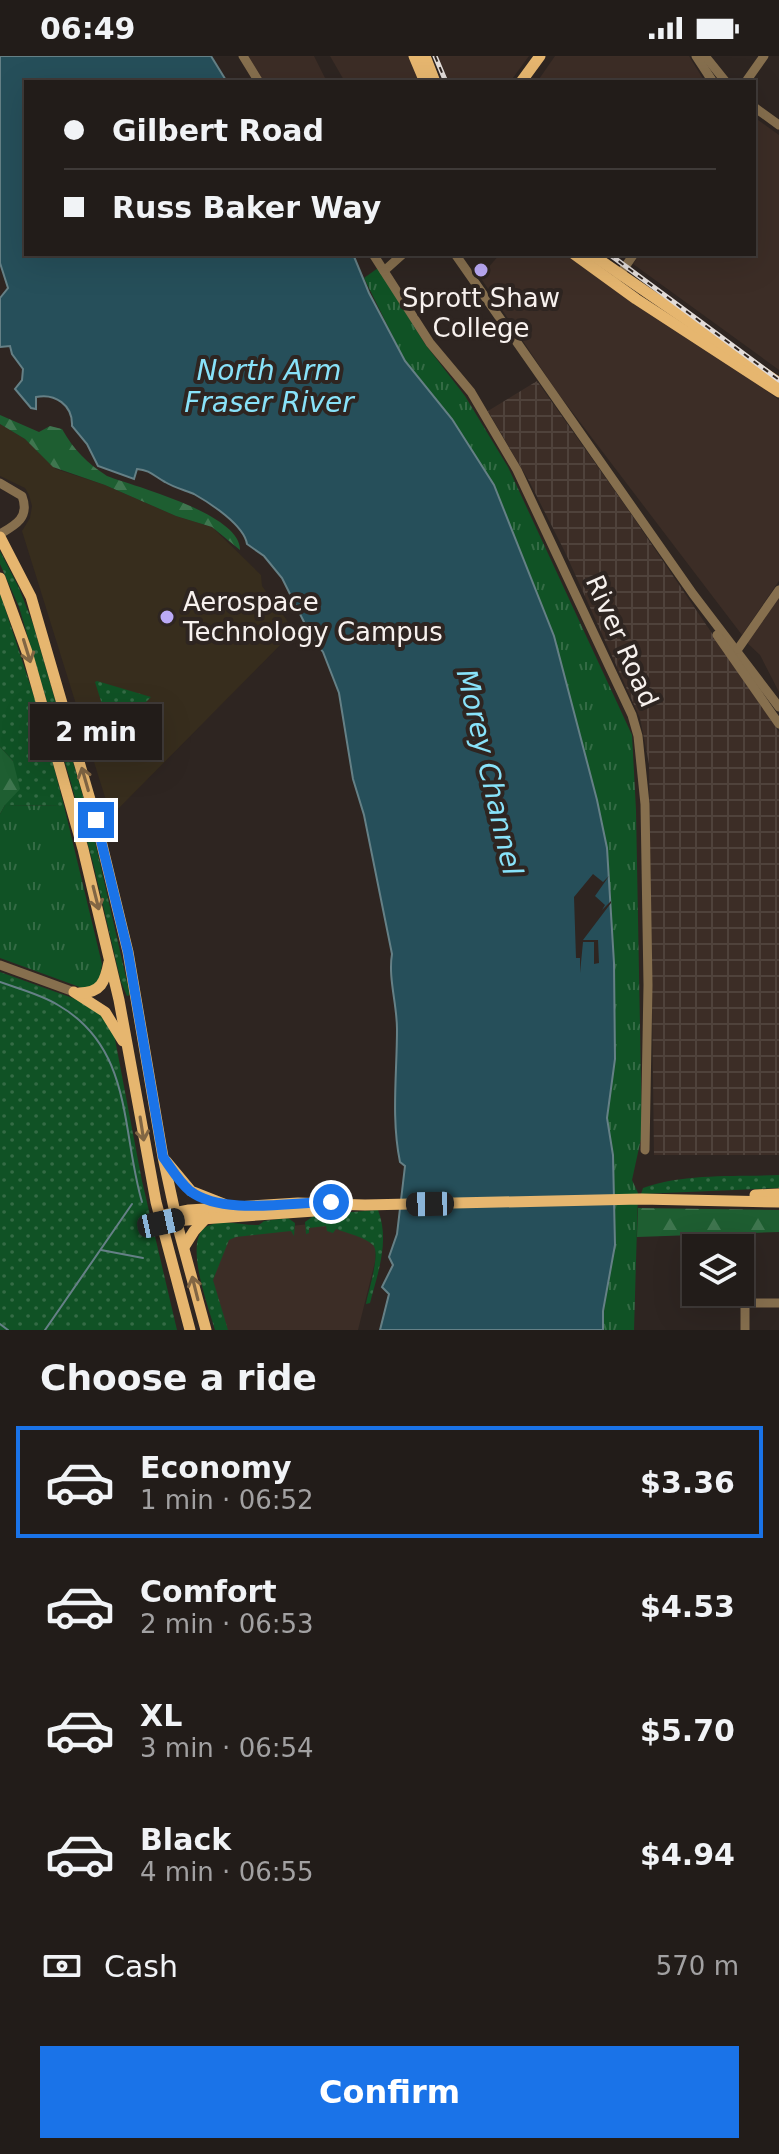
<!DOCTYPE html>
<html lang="en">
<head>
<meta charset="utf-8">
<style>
	:root { --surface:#221c19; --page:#2e2926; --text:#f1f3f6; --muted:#a2a1a2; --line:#3f3a38; --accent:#1a73e8 }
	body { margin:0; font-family:"DejaVu Sans",sans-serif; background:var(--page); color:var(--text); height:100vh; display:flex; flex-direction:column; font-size:30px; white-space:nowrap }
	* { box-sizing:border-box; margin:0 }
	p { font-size:26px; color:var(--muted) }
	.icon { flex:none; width:44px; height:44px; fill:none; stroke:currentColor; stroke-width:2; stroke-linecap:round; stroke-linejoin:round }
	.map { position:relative; height:1274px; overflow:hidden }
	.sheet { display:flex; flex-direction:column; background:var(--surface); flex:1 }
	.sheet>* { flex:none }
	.banner { position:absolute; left:24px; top:24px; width:732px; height:176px; border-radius:0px; box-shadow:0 8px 32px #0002,0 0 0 2px var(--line); display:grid; align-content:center; height:176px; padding:0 40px; background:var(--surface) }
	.buttons { position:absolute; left:682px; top:1178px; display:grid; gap:16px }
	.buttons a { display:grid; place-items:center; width:72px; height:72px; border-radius:0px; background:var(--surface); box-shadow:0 8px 32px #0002,0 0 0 2px var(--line); font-size:40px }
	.end { position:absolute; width:36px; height:36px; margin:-18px; border:10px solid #1a73e8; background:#fff; box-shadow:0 0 0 4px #fff }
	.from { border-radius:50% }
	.bubble { position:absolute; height:56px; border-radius:0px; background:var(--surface); box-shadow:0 8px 32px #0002,0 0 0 2px var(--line); font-size:26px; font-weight:800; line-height:56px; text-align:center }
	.car { position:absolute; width:24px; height:48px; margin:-24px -12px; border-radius:10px; box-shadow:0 0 6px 2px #0007; background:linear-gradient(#222 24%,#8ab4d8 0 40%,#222 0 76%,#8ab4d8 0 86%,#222 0) }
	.banner b { display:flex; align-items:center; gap:28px; height:76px; font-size:30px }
	.banner b+b { border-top:2px solid var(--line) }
	.banner i { width:20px; height:20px; background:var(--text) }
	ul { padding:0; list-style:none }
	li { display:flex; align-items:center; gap:24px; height:112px; margin:0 16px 12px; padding:0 24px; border:4px solid transparent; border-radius:0px }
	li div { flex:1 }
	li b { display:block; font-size:30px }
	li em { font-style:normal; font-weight:800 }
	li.current { border-color:var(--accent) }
	li>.icon { width:72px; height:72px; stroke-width:1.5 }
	h2 { padding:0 40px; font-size:36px; line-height:96px }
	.pay { display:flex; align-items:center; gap:20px; height:88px; padding:0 40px; font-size:30px }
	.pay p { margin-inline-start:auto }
	.button { display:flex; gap:16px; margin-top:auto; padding:16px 40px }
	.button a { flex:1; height:92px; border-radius:0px; background:var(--accent); color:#fff; font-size:32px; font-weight:800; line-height:92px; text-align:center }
	.status { display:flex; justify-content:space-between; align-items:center; height:56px; padding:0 40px; background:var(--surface); direction:ltr }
	.status svg { height:22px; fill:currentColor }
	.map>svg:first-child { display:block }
	.built { fill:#3c2d26 }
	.industrial { fill:url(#industrial-grid) }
	.education { fill:#372d1d }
	.grass { fill:url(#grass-dots) }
	.forest { fill:url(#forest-firs) }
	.park { fill:url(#park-tufts) }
	.water { fill:#264f5a; stroke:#658086; stroke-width:2 }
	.pier { fill:#2e2521 }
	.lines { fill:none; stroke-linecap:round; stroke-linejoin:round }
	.stream { stroke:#658086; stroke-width:2 }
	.minor { stroke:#866f4e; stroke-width:9 }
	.major { stroke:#e6b66f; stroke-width:11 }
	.rail-casing { stroke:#e2dcd9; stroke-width:5 }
	.rail { stroke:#2e2521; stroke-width:2; stroke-dasharray:6; stroke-linecap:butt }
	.oneway { stroke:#816644 }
	.route { stroke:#1a73e8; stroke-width:10 }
	.poi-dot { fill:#bbaaf6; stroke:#2e2521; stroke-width:3 }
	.labels { text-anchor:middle; stroke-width:8; stroke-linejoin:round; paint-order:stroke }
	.poi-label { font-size:26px; fill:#f7f1ee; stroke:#2e2521 }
	.street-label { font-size:26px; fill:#f7f1ee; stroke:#2e2521 }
	.water-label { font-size:28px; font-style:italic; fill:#88e2f9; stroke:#2e2521 }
</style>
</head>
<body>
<div class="status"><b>06:49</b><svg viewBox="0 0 49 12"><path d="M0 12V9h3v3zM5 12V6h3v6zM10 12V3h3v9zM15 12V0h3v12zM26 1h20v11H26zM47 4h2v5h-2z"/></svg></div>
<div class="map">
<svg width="779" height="1274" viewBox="0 0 779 1274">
	<defs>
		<pattern id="industrial-grid" width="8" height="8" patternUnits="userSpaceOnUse" patternTransform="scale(2)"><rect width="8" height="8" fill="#3c2d26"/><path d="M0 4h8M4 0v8" fill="none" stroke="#4f423b"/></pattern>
		<pattern id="grass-dots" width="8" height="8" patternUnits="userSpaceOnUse" patternTransform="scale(2)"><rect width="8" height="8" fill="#105225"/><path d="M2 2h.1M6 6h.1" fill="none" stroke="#346b45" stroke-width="1.8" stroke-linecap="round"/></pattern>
		<pattern id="forest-firs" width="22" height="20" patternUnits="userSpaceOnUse" patternTransform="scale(2)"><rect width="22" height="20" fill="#1e5e31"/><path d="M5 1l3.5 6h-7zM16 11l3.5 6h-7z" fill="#3f764f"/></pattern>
		<pattern id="park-tufts" width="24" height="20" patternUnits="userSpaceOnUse" patternTransform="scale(2)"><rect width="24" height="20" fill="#105225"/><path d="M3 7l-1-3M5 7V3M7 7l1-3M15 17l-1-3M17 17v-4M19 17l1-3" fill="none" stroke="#346b45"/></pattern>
	</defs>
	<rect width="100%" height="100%" fill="#2e2521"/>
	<g class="built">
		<path d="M246 0H314L327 26H263Z"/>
		<path d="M330 0H410L420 26H345Z"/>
		<path d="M437 0H529L510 26H449Z"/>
		<path d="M555 0H689L705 26H537Z"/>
		<path d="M754 61 779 79V314L633 208 640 198H754Z"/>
		<path d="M500 198H567L719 300 779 344V525L742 579 557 336 480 221Z"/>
		<path d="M779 536V636L760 599 743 583Z"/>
		<path d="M328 1166 376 1187 375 1206 358 1274H227L210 1215 227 1177Z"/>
	</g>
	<path class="industrial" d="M537 325 629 455 779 676V1099H654L649 708 640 662 565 496 529 425 488 355Z"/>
	<path class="education" d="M0 368 25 383 56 413 105 429 176 460 212 471 261 519 262 530 296 577 289 580 119 752 109 754 22 475 30 462 32 450 29 439 25 432 0 420Z"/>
	<g class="grass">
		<path d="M0 495 19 532 33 568 91 768 130 939 127 940 121 926 93 807 71 727 19 551 0 508Z"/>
		<path d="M0 537 42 665 64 750 5 749 13 705 0 691Z"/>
		<path d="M97 625 151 641 112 680 95 626Z"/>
		<path d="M0 916 84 946 99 955 114 978 142 1125 177 1274H0Z"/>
		<path d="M779 1119V1132L641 1138 643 1132C684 1117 735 1121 779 1119Z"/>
		<path d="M378 1154C390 1185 378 1216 370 1247L366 1248C368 1236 381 1197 373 1189 365 1181 346 1177 336 1173L333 1177 327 1175 326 1170 309 1172V1177L306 1178 305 1166 315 1159Z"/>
		<path d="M288 1162 295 1167 294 1180 291 1175 236 1181 229 1184 213 1224 228 1274H215C209 1252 180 1178 210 1169 226 1163 244 1170 259 1169L264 1165Z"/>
	</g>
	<g class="forest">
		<path d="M0 359 39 376 50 370 62 373C74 394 87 407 107 420 136 431 241 458 240 494L212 471 176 460 105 429 53 411 25 383 0 368Z"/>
		<path d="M0 691 13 705 20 733 5 749 0 758Z"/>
		<path d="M638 1152 779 1154V1176L637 1181Z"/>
	</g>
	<g class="park">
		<path d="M378 212 425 288 465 340 508 411 632 679 636 754 642 1078 632 1124 638 1137 634 1274H603L613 1099 606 1062 615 1003 611 846 607 792 597 744 554 580 494 429 452 363 405 305 364 222Z"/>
		<path d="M5 749 64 750 102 908 99 927 85 933 0 902V758Z"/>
	</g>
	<path class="water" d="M0 0H211L227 26H26V198H353L369 237 405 305 452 363 494 429 554 580 597 744 607 792 614 907 615 1003 607 1062 613 1099 615 1189 603 1255V1274H380L389 1238 382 1231 393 1209 389 1201 397 1178 405 1110 400 1106C391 1062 397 1018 397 973 397 948 388 922 392 898L364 759 353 723 339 637 323 596 312 582 282 522 264 500 247 488C244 469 210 447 194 438 184 434 173 431 165 426 154 420 150 414 137 413L134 423 98 410 87 388 72 370C73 349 55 337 36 341V353L31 352 15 333 22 324 23 313 12 298 10 290 0 291V242L8 232 0 207Z"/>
	<path class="pier" d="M593 818 603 826 609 820 595 840 605 849 602 854 611 845V847L583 884H598L599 907 594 908V886H583L580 917V902H576L574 841Z"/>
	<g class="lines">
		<g class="stream">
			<path d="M0 926C19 933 40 938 58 949 133 992 121 1074 142 1146"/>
			<path d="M101 1194 143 1202"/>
			<path d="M0 1268 8 1274"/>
			<path d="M45 1274 132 1148"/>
		</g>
		<g class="minor">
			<path d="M243 0 259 26"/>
			<path d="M696 0 713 26"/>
			<path d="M705 0 726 26"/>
			<path d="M747 24 764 0"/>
			<path d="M754 51 779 69"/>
			<path d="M373 198 430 287 471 336 517 414 632 659 638 680 645 748 648 929 645 1094"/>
			<path d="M455 198 693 538 779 651"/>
			<path d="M384 215 403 198"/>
			<path d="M618 221 634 198"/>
			<path d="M0 427 22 440C30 461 16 469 0 478"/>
			<path d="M717 579 779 668"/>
			<path d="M738 593 779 534"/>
			<path d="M0 909 74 936"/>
			<path d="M745 1274V1247H779"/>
		</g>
		<g class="major">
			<path d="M414 0 425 26"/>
			<path d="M425 0 435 26"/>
			<path d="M521 26 540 0"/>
			<path d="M574 198 636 243 779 336"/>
			<path d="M591 198 779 327"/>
			<path d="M0 481 31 541 96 764 128 896 163 1101 179 1175 206 1274"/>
			<path d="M0 522 27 596 83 793 119 944 156 1146 190 1274"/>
			<path d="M74 936 105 956 123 985"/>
			<path d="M79 937C101 937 105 926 109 906"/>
			<path d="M166 1105 191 1135 224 1148"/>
			<path d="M755 1139 779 1138"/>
			<path d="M159 1160 189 1154 298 1147 365 1149 641 1143 779 1146"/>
			<path d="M173 1165 343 1153"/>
			<path d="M184 1191 194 1175 206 1162"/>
		</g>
		<g class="rail-casing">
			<g id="rail">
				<path d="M435 0 446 26"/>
				<path d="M609 198 779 324"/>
			</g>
		</g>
		<use href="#rail" class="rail"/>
	</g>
	<defs><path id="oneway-shaft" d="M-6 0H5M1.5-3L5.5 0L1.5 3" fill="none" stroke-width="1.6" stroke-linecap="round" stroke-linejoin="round" transform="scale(2)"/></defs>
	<g class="oneway">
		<use href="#oneway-shaft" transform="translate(27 595) rotate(73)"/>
		<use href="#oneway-shaft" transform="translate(85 723) rotate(-106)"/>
		<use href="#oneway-shaft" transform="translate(96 842) rotate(76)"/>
		<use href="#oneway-shaft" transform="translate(142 1073) rotate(81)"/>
		<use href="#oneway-shaft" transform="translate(195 1232) rotate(-104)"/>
	</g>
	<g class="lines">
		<path class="route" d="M96 764 128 896 163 1101C171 1112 179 1126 190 1135 223 1160 291 1146 331 1146"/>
	</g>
	<g class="poi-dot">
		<circle cx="481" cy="214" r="8"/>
		<circle cx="167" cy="561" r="8"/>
	</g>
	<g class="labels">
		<g class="poi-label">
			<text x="481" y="251">Sprott Shaw<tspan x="481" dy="30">College</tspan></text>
			<text x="183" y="555" text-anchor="start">Aerospace<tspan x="183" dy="30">Technology Campus</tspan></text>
		</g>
		<g class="street-label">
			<text transform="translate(622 585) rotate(66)" y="9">River Road</text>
		</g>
		<g class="water-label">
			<text x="269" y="324">North Arm<tspan x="269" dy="32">Fraser River</tspan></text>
			<text transform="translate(490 716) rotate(77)" y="10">Morey Channel</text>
		</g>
	</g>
</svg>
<div class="buttons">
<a><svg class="icon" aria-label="layers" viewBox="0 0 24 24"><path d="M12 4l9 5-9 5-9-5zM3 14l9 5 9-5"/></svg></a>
</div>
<i class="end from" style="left:331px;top:1146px"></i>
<i class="end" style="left:96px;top:764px"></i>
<div class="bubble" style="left:30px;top:648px;width:132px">2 min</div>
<i class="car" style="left:430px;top:1148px;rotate:269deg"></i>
<i class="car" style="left:161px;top:1167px;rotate:78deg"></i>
<div class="banner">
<b><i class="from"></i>Gilbert Road</b>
<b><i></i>Russ Baker Way</b>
</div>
</div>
<section class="sheet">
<h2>Choose a ride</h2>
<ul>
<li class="current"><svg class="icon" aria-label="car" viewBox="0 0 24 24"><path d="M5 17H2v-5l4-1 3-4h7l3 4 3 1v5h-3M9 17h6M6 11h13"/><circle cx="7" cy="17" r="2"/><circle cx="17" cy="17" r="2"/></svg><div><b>Economy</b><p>1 min · 06:52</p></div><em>$3.36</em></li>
<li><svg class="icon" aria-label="car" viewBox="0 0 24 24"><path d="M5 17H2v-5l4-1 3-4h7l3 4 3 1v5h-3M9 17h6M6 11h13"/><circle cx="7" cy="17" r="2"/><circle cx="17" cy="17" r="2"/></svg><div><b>Comfort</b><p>2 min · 06:53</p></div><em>$4.53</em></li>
<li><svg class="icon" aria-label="car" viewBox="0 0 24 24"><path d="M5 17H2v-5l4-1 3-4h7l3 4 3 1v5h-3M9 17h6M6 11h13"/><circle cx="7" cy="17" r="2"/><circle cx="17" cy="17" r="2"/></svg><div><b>XL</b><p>3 min · 06:54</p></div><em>$5.70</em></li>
<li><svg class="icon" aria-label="car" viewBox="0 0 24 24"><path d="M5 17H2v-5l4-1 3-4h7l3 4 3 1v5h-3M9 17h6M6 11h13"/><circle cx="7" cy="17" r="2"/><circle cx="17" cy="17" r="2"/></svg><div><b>Black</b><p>4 min · 06:55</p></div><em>$4.94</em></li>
</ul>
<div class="pay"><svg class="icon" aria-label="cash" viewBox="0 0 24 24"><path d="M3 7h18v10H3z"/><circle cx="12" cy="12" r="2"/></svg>Cash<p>570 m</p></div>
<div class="button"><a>Confirm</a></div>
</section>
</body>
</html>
